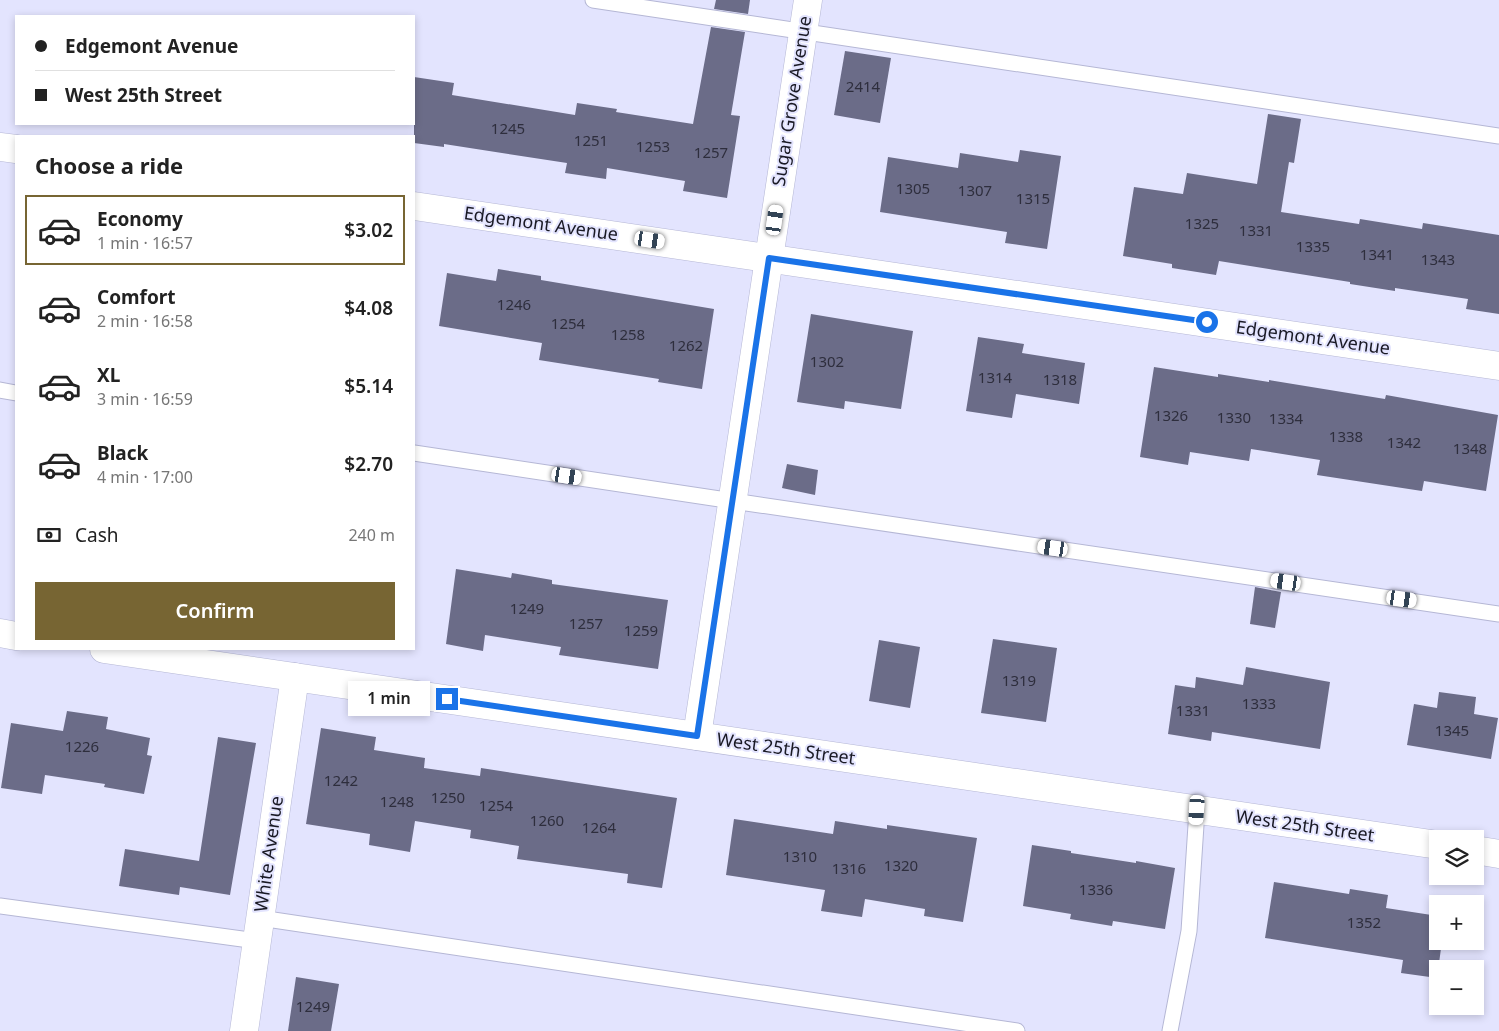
<!DOCTYPE html>
<html lang="en">
<head>
<meta charset="utf-8">
<style>
	:root { --surface:#fff; --page:#f2f2f2; --text:#222; --muted:#767676; --line:#e0e0e0; --accent:#776533 }
	body { margin:0; font-family:"Noto Sans",sans-serif; background:var(--page); color:var(--text); height:100vh; display:flex; flex-direction:column; font-size:19px; white-space:nowrap }
	* { box-sizing:border-box; margin:0 }
	p { font-size:16px; color:var(--muted) }
	.icon { flex:none; width:28px; height:28px; fill:none; stroke:currentColor; stroke-width:2; stroke-linecap:round; stroke-linejoin:round }
	.map { position:relative; flex:1; overflow:hidden }
	.sheet { position:absolute; left:15px; top:135px; width:400px; height:515px; display:flex; flex-direction:column; background:var(--surface); border-radius:0px; box-shadow:0 2px 8px #0003 }
	.sheet>* { flex:none }
	.guide { position:absolute; left:15px; top:15px; width:400px; height:110px; border-radius:0px; box-shadow:0 2px 8px #0003; display:grid; align-content:center; height:110px; padding:0 20px; background:var(--surface) }
	.buttons { position:absolute; left:1429px; top:830px; display:grid; gap:10px }
	.buttons a { display:grid; place-items:center; width:55px; height:55px; border-radius:0px; background:var(--surface); box-shadow:0 2px 8px #0003; font-size:25px }
	.end { position:absolute; width:22px; height:22px; margin:-11px; border:6px solid #1a73e8; background:#fff; box-shadow:0 0 0 2px #fff }
	.from { border-radius:50% }
	.bubble { position:absolute; height:35px; border-radius:0px; background:var(--surface); box-shadow:0 2px 8px #0003; font-size:16px; font-weight:600; line-height:35px; text-align:center }
	.car { position:absolute; width:15px; height:30px; margin:-15px -8px; border-radius:6px; box-shadow:0 0 4px 1px #0007; background:linear-gradient(#fff 24%,#345 0 40%,#fff 0 76%,#345 0 86%,#fff 0) }
	.guide b { display:flex; align-items:center; gap:18px; height:48px; font-size:19px }
	.guide b+b { border-top:1px solid var(--line) }
	.guide i { width:12px; height:12px; background:var(--text) }
	ul { padding:0; list-style:none }
	li { display:flex; align-items:center; gap:15px; height:70px; margin:0 10px 8px; padding:0 10px; border:2px solid transparent; border-radius:0px }
	li div { flex:1 }
	li b { display:block; font-size:19px }
	li em { font-style:normal; font-weight:600 }
	li.selected { border-color:var(--accent) }
	li>.icon { width:45px; height:45px; stroke-width:1.5 }
	h2 { padding:0 20px; font-size:22px; line-height:60px }
	.pay { display:flex; align-items:center; gap:12px; height:55px; padding:0 20px; font-size:19px }
	.pay p { margin-inline-start:auto }
	.primary-button { display:flex; gap:10px; margin-top:auto; padding:10px 20px }
	.primary-button a { flex:1; height:58px; border-radius:0px; background:var(--accent); color:#fff; font-size:20px; font-weight:600; line-height:58px; text-align:center }
	.map>svg:first-child { display:block }
	.building { fill:#6b6c88 }
	.lines { fill:none; stroke-linecap:round; stroke-linejoin:round }
	.service-casing { stroke:#b5b7d5; stroke-width:17 }
	.minor-casing { stroke:#b5b7d5; stroke-width:29 }
	.service { stroke:#fff; stroke-width:15 }
	.minor { stroke:#fff; stroke-width:28 }
	.route { stroke:#1a73e8; stroke-width:6 }
	.labels { text-anchor:middle; stroke-width:4; stroke-linejoin:round; paint-order:stroke }
	.number-label { font-size:15px; fill:#2e2e3d }
	.street-label { font-size:18px; fill:#191924; stroke:#e3e4fe }
</style>
</head>
<body>
<div class="map">
<svg width="1499" height="1031" viewBox="0 0 1499 1031">
	<rect width="100%" height="100%" fill="#e3e4fe"/>
	<g class="building">
		<path d="M716 0H750L748 14 714 9Z"/>
		<path d="M711 27 745 32 731 115 740 116 727 198 683 191 685 181 607 168 606 179 565 173 567 163 444 144V147L414 143V77L454 83 452 95 575 115 577 103 617 109 616 112 693 124Z"/>
		<path d="M845 51 891 58 880 123 834 115Z"/>
		<path d="M1268 114 1301 119 1294 163 1289 162 1281 212 1359 224 1360 219 1422 229 1423 223 1499 235V314L1466 309 1468 299 1395 288V291L1350 284V282L1219 261 1216 275 1172 268V264L1123 256 1134 187 1183 194 1187 173 1257 184Z"/>
		<path d="M1020 150 1061 156 1047 249 1005 243 1007 232 880 212 888 157 958 168 960 153 1018 162Z"/>
		<path d="M498 269 541 276V280L714 309 702 389 658 382 659 379 539 360 542 343 439 326 447 273 496 281Z"/>
		<path d="M811 314 913 331 901 409 845 401 844 409 797 402Z"/>
		<path d="M978 337 1024 344 1022 353 1085 363 1079 404 1016 394 1012 418 966 411Z"/>
		<path d="M1154 367 1218 377V374L1269 382V380L1385 399 1386 395 1498 415 1486 491 1424 481 1422 491 1317 475 1320 460 1251 449 1249 461 1190 452 1188 465 1140 457Z"/>
		<path d="M787 464 818 470 815 495 782 488Z"/>
		<path d="M456 569 511 578 512 573 552 580V584L668 600 658 669 559 655 561 647 485 635 483 651 446 644Z"/>
		<path d="M1255 587 1281 592 1275 628 1250 624Z"/>
		<path d="M993 639 1057 648 1046 722 981 713Z"/>
		<path d="M879 640 920 647 910 708 869 701Z"/>
		<path d="M1246 667 1330 682 1320 749 1212 732 1211 741 1168 734 1175 685 1195 688 1196 677 1243 685Z"/>
		<path d="M1439 692 1476 697 1474 714 1498 718 1491 759 1407 745 1414 704 1437 708Z"/>
		<path d="M67 711 108 717 106 729 150 738 147 755 152 756 144 794 104 787 105 784 45 775 42 794 1 788 11 723 63 731Z"/>
		<path d="M321 728 376 737 374 750 425 758 424 768 480 776 481 768 677 798 662 888 627 883 628 874 517 859 519 846 470 838 471 830 415 821 410 852 369 845 370 834 306 824Z"/>
		<path d="M218 737 256 743 230 895 180 887 179 895 119 886 125 849 199 861Z"/>
		<path d="M734 819 833 834 835 821 887 829V825L977 838 963 922 924 916 925 909 865 899 862 917 821 911 825 890 726 875Z"/>
		<path d="M1032 845 1071 851V853L1136 863V861L1175 868 1165 929 1113 921 1112 926 1070 919 1071 914 1023 906Z"/>
		<path d="M1274 882 1349 894 1350 889 1388 895 1386 908 1438 916V941H1442L1437 978 1401 973 1403 960 1265 938Z"/>
		<path d="M296 977 339 984 331 1031H288Z"/>
	</g>
	<g class="lines">
		<g class="service-casing">
			<g id="service">
				<path d="M593 0 1499 136"/>
				<path d="M0 390 16 393"/>
				<path d="M414 453 733 501 1499 614"/>
				<path d="M0 906 257 941"/>
				<path d="M260 918 1017 1031"/>
				<path d="M1170 1031 1189 931 1197 810"/>
			</g>
		</g>
		<g class="minor-casing">
			<g id="minor">
				<path d="M0 147 16 149"/>
				<path d="M414 206 1499 366"/>
				<path d="M0 633 16 636"/>
				<path d="M104 649 1438 845"/>
				<path d="M697 736 808 0"/>
				<path d="M1475 850 1499 854"/>
				<path d="M244 1031 295 677"/>
			</g>
		</g>
		<use href="#service" class="service"/>
		<use href="#minor" class="minor"/>
	</g>
	<g class="lines">
		<path class="route" d="M447 699 697 736 769 258 1207 322"/>
	</g>
	<g class="labels">
		<g class="number-label">
			<text x="863" y="92">2414</text>
			<text x="508" y="134">1245</text>
			<text x="591" y="146">1251</text>
			<text x="653" y="152">1253</text>
			<text x="711" y="158">1257</text>
			<text x="913" y="194">1305</text>
			<text x="975" y="196">1307</text>
			<text x="1033" y="204">1315</text>
			<text x="1202" y="229">1325</text>
			<text x="1256" y="236">1331</text>
			<text x="1313" y="252">1335</text>
			<text x="1377" y="260">1341</text>
			<text x="1438" y="265">1343</text>
			<text x="514" y="310">1246</text>
			<text x="568" y="329">1254</text>
			<text x="628" y="340">1258</text>
			<text x="686" y="351">1262</text>
			<text x="827" y="367">1302</text>
			<text x="995" y="383">1314</text>
			<text x="1060" y="385">1318</text>
			<text x="1171" y="421">1326</text>
			<text x="1234" y="423">1330</text>
			<text x="1286" y="424">1334</text>
			<text x="1346" y="442">1338</text>
			<text x="1404" y="448">1342</text>
			<text x="1470" y="454">1348</text>
			<text x="527" y="614">1249</text>
			<text x="586" y="629">1257</text>
			<text x="641" y="636">1259</text>
			<text x="1019" y="686">1319</text>
			<text x="1259" y="709">1333</text>
			<text x="1193" y="716">1331</text>
			<text x="1452" y="736">1345</text>
			<text x="82" y="752">1226</text>
			<text x="341" y="786">1242</text>
			<text x="448" y="803">1250</text>
			<text x="397" y="807">1248</text>
			<text x="496" y="811">1254</text>
			<text x="547" y="826">1260</text>
			<text x="599" y="833">1264</text>
			<text x="800" y="862">1310</text>
			<text x="901" y="871">1320</text>
			<text x="849" y="874">1316</text>
			<text x="1096" y="895">1336</text>
			<text x="1364" y="928">1352</text>
			<text x="313" y="1012">1249</text>
		</g>
		<g class="street-label">
			<text transform="translate(792 101) rotate(-81)" y="6">Sugar Grove Avenue</text>
			<text transform="translate(541 224) rotate(8)" y="6">Edgemont Avenue</text>
			<text transform="translate(1313 338) rotate(8)" y="6">Edgemont Avenue</text>
			<text transform="translate(786 749) rotate(8)" y="6">West 25th Street</text>
			<text transform="translate(1305 826) rotate(8)" y="6">West 25th Street</text>
			<text transform="translate(269 854) rotate(-82)" y="6">White Avenue</text>
		</g>
	</g>
</svg>
<div class="buttons">
<a><svg class="icon" aria-label="layers" viewBox="0 0 24 24"><path d="M12 4l9 5-9 5-9-5zM3 14l9 5 9-5"/></svg></a>
<a>+</a>
<a>−</a>
</div>
<i class="end from" style="left:1207px;top:322px"></i>
<i class="end" style="left:447px;top:699px"></i>
<div class="bubble" style="left:348px;top:681px;width:82px">1 min</div>
<i class="car" style="left:775px;top:220px;rotate:8deg"></i>
<i class="car" style="left:650px;top:240px;rotate:99deg"></i>
<i class="car" style="left:567px;top:476px;rotate:99deg"></i>
<i class="car" style="left:1053px;top:548px;rotate:278deg"></i>
<i class="car" style="left:1286px;top:582px;rotate:278deg"></i>
<i class="car" style="left:1402px;top:599px;rotate:98deg"></i>
<i class="car" style="left:1197px;top:810px;rotate:184deg"></i>
<div class="guide">
<b><i class="from"></i>Edgemont Avenue</b>
<b><i></i>West 25th Street</b>
</div>
<section class="sheet">
<h2>Choose a ride</h2>
<ul>
<li class="selected"><svg class="icon" aria-label="car" viewBox="0 0 24 24"><path d="M5 17H2v-5l4-1 3-4h7l3 4 3 1v5h-3M9 17h6M6 11h13"/><circle cx="7" cy="17" r="2"/><circle cx="17" cy="17" r="2"/></svg><div><b>Economy</b><p>1 min · 16:57</p></div><em>$3.02</em></li>
<li><svg class="icon" aria-label="car" viewBox="0 0 24 24"><path d="M5 17H2v-5l4-1 3-4h7l3 4 3 1v5h-3M9 17h6M6 11h13"/><circle cx="7" cy="17" r="2"/><circle cx="17" cy="17" r="2"/></svg><div><b>Comfort</b><p>2 min · 16:58</p></div><em>$4.08</em></li>
<li><svg class="icon" aria-label="car" viewBox="0 0 24 24"><path d="M5 17H2v-5l4-1 3-4h7l3 4 3 1v5h-3M9 17h6M6 11h13"/><circle cx="7" cy="17" r="2"/><circle cx="17" cy="17" r="2"/></svg><div><b>XL</b><p>3 min · 16:59</p></div><em>$5.14</em></li>
<li><svg class="icon" aria-label="car" viewBox="0 0 24 24"><path d="M5 17H2v-5l4-1 3-4h7l3 4 3 1v5h-3M9 17h6M6 11h13"/><circle cx="7" cy="17" r="2"/><circle cx="17" cy="17" r="2"/></svg><div><b>Black</b><p>4 min · 17:00</p></div><em>$2.70</em></li>
</ul>
<div class="pay"><svg class="icon" aria-label="cash" viewBox="0 0 24 24"><path d="M3 7h18v10H3z"/><circle cx="12" cy="12" r="2"/></svg>Cash<p>240 m</p></div>
<div class="primary-button"><a>Confirm</a></div>
</section>
</div>
</body>
</html>
